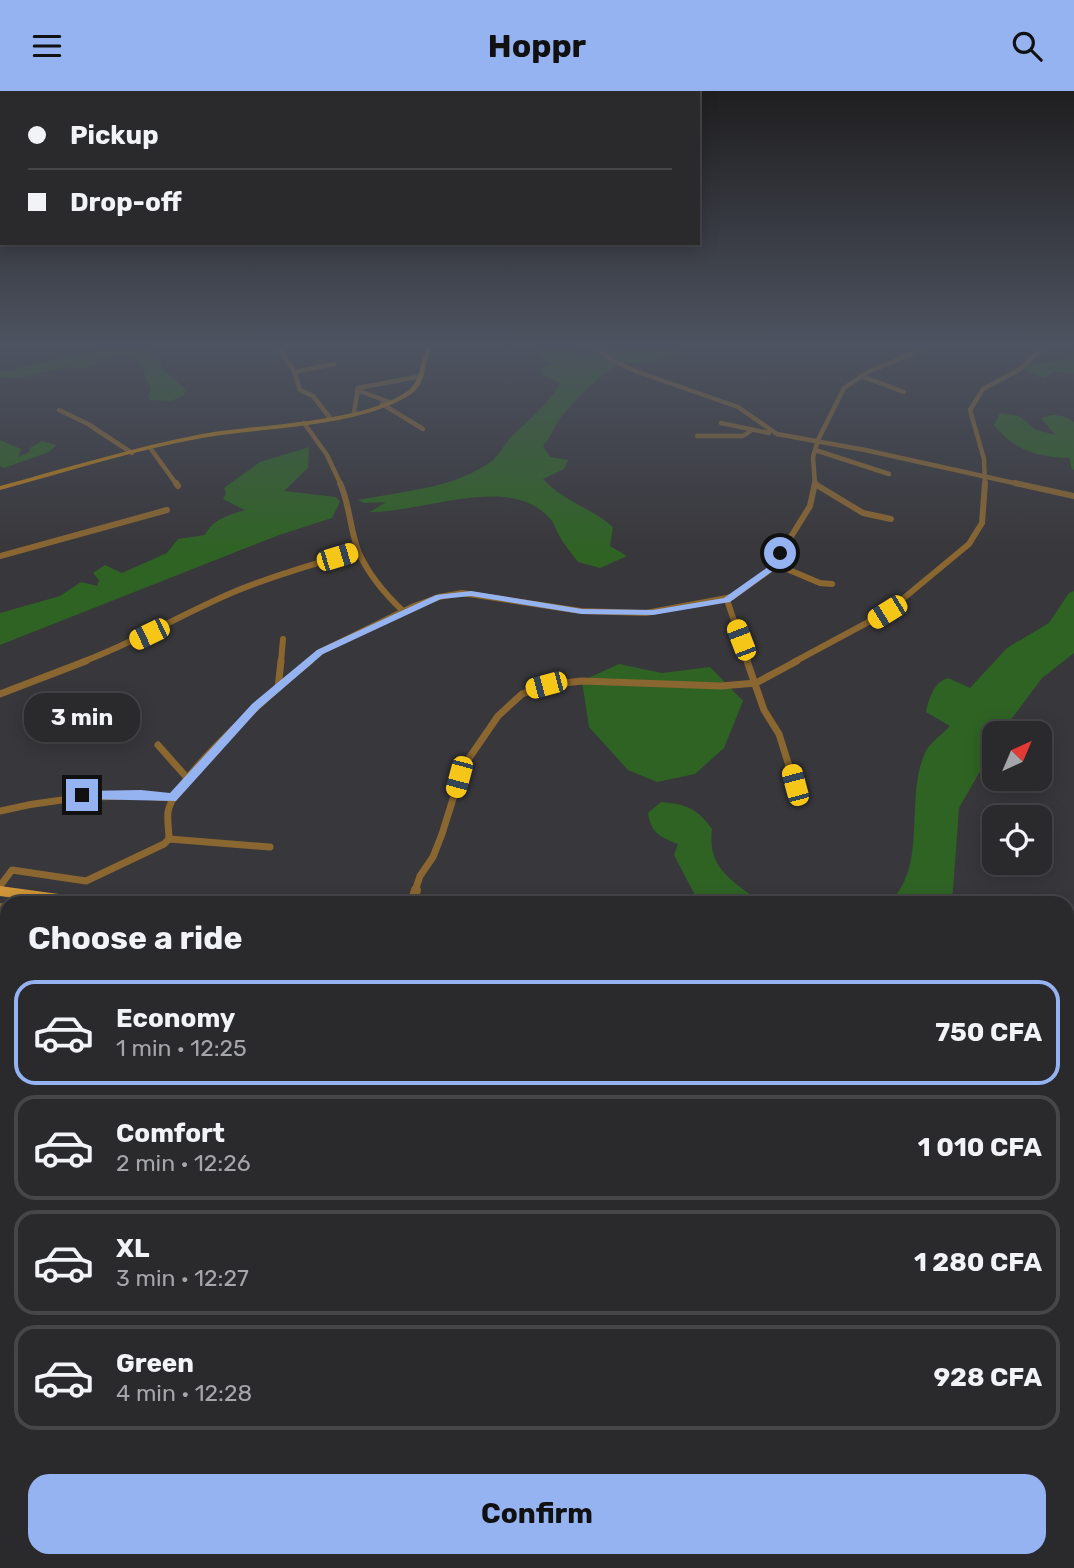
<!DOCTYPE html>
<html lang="en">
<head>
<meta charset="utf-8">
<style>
	:root { --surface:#2a292c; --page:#363538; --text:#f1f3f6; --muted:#a5a6a9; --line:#464548; --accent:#95b2f1 }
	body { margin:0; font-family:Rubik,sans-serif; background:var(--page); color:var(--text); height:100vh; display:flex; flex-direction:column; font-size:26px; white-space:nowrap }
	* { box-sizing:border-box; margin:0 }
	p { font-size:23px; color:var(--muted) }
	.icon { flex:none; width:38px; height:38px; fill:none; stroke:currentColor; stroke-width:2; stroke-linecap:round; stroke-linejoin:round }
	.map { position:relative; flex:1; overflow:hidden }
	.details { position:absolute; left:0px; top:805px; width:1074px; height:672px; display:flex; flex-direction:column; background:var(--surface); border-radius:21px 21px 0 0; box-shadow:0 4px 18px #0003,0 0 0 2px var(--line) }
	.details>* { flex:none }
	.banner { position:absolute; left:0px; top:0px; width:700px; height:154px; box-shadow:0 4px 18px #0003,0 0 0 2px var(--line); display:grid; align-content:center; height:154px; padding:0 28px; background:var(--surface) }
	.needle { width:46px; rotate:44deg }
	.tools { position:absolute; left:982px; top:630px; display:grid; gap:14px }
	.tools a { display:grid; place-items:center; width:70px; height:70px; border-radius:14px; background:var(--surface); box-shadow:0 4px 18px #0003,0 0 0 2px var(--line); font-size:35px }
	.end { position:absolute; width:32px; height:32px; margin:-16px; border:9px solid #95b2f1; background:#111; box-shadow:0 0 0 4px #111 }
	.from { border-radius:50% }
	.bubble { position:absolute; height:49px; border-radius:21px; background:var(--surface); box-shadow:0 4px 18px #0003,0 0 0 2px var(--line); font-size:23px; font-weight:700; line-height:49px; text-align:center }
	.car { position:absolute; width:21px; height:42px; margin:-21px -10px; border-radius:9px; box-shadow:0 0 5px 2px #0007; background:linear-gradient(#f5c518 24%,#345 0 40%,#f5c518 0 76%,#345 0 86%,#f5c518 0) }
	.banner b { display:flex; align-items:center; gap:24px; height:66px; font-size:26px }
	.banner b+b { border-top:2px solid var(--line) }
	.banner i { width:18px; height:18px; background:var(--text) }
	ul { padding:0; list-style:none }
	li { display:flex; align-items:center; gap:21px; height:105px; margin:0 14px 10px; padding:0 14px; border:4px solid var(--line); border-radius:21px }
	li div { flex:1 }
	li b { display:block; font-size:26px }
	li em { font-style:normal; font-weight:700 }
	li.selected { border-color:var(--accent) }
	li>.icon { width:63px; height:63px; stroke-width:1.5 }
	h2 { padding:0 28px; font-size:32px; line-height:84px }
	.action { display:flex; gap:14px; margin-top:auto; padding:14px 28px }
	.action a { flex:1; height:80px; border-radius:21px; background:var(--accent); color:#111; font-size:28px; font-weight:700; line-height:80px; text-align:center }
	header { display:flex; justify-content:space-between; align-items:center; height:91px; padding:0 28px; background:var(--accent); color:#111; font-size:32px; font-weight:700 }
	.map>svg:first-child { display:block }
	.green { fill:#2f6324 }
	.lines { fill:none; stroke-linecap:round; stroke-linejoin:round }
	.street-far4 { stroke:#8a6630; stroke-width:4.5 }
	.street-far3 { stroke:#8a6630; stroke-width:6 }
	.street-far2 { stroke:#8a6630; stroke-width:7 }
	.street-far1 { stroke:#8a6630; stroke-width:10 }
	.street { stroke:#8a6630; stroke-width:12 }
	.secondary { fill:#b87e19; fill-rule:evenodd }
	.primary { fill:#d09639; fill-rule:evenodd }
	.route { fill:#95b2f1 }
</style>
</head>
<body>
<header><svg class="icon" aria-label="menu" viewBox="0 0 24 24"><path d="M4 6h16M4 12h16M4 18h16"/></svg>Hoppr<svg class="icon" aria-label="search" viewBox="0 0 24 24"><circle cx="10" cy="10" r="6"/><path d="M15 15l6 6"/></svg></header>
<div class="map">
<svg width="1074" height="1477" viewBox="0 0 1074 1477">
	<rect width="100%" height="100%" fill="#38373b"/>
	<g class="green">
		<path d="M114 256H158L148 260 161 271 162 278 186 298 184 304 171 310 150 309 148 305 151 299C138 263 137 259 97 269L95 274 84 278 68 276 22 286 0 287V281Z"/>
		<path d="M544 256H562L586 265 598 263 616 275C595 288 577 307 561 326 554 335 552 345 543 355L550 366 568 369 564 378 543 388C567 413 589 415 613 436L610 455 627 465 600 477 578 471C572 462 564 454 559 444 556 440 555 434 552 430 512 380 423 422 370 421L386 411 364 412 358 409C402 400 455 398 493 369 501 362 505 351 513 344 531 327 548 313 560 292L543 284 540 277 553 272 543 270 541 258Z"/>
		<path d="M629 256H690C662 269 631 282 604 262Z"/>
		<path d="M1074 262V283L1056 280 1044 287 1023 279 1024 275 1069 267Z"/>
		<path d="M1000 322 1019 325 1035 338 1055 344 1041 327C1053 322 1063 323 1074 331V379L1071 376 1070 367C1038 366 1015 360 994 334Z"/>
		<path d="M0 349 21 358 18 366 29 361 30 357 42 350 56 354 49 361 4 377 0 375Z"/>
		<path d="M309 356 308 377 284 400 336 406 340 411 332 427 279 444 0 554V522L60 505 81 491 97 495 99 489 93 482 105 474 122 482 167 462 178 448 205 444C213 428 229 424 245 419L223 408 226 402 224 397 260 371Z"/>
		<path d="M1074 500V562L1042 587 1001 642H994V656L959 717 952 812H889C929 774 904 709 925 662 929 652 943 643 950 635L926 621C929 607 934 591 948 587L970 597 1007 557 1049 532 1069 502Z"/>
		<path d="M619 573 662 582 710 576 743 610 724 657 695 683 657 691 628 679 589 636 582 590Z"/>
		<path d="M661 711C686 713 698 718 712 738 707 779 733 789 761 812H703L695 804 674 764 678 753C660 746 651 742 648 722Z"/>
		<path d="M1068 945 1074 949V1051L1073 1054 1068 1055Z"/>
		<path d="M864 1470H986L984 1477H863Z"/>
	</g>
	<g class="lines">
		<g class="street-far4">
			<path d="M278 256 294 280 300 299 313 305 330 327"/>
			<path d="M596 256 611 269 638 281 738 316 777 343 865 359 1023 394"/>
			<path d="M294 281 334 273"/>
			<path d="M861 285 904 301"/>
			<path d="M357 299 389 311"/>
			<path d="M382 313 423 338"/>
			<path d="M59 319 88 333 132 362"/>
			<path d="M354 321 358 297 422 285"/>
			<path d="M304 332 327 364 341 394"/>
			<path d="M721 332 769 342"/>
			<path d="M697 345H743L752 339"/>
			<path d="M151 358 177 394"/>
			<path d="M815 359 889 383"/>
			<path d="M815 394 813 366 818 349 844 297 868 281 928 256"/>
			<path d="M985 394 984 368 970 319 983 298 1019 279 1044 256"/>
		</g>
		<g class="street-far3">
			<path d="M176 392 178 395"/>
			<path d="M340 392C350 414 350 440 359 462 369 484 386 504 403 520"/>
			<path d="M1015 392 1074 405"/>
			<path d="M815 393 863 422 891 428"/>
			<path d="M0 465 167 419"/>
			<path d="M775 473 820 492 832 493"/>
			<path d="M727 509 748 571"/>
			<path d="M82 571C133 552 179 525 229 503 271 485 315 473 358 460"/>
			<path d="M281 571 283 548"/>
			<path d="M308 571 320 561 414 515 439 506 462 502 581 520 646 522 732 506 771 478 810 415 815 392"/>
			<path d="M794 571 887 521 969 453 982 432 985 392"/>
		</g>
		<g class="street-far2">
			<path d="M747 570 764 619 779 643 795 694"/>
			<path d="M278 597 281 570"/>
			<path d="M0 603 86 570"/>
			<path d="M158 654 189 689"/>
			<path d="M0 720C58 706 113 702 172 707"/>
			<path d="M169 748 270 756"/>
			<path d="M0 795 12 779 86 790 164 753 169 748C169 740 167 730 168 721 173 687 280 594 310 570"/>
			<path d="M415 800 420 785 433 766 442 743 463 676 498 625 522 603 546 594 582 590 721 595 756 592 797 570"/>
		</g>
		<g class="street-far1">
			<path d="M412 812 416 799"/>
			<path d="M0 817 7 818"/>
			<path d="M0 891H7"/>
		</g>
		<g class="street">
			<path d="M0 1265 7 1266"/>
			<path d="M0 1337H7"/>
			<path d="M163 1470 170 1477"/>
			<path d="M75 1477 77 1470"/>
		</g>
		<path class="secondary" d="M428 256H433C422 271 428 292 411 303 360 337 263 336 202 347 134 359 67 381 0 399V395C67 377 134 356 202 343 257 333 367 332 409 299 422 288 419 269 428 256Z"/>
		<g class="primary">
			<path d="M0 795 88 807 93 808 95 812H49L0 805Z"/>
			<path d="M1068 1195 1074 1197V1216L1068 1213Z"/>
		</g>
	</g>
	<linearGradient id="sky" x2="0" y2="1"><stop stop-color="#1f1e20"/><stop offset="0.55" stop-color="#4d5360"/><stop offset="1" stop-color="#4d5360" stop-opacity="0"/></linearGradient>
	<rect width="1074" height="462" fill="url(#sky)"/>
	<path class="route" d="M778 460 785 462 774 479 730 511 653 524 582 523 471 505 441 508 323 563 259 618 176 710 82 708 76 704 82 700 141 699 170 702 252 613 317 559 436 504 471 500 582 518 653 519 724 507 768 476Z"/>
</svg>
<div class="tools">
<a><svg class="needle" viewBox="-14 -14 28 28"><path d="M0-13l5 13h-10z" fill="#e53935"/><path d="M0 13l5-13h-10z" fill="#a5a6a9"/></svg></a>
<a><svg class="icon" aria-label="locate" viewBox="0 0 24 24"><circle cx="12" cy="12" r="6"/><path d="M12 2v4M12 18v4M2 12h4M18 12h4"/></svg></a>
</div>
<i class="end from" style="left:780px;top:462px"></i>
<i class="end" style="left:82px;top:704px"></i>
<div class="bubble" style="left:24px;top:602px;width:116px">3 min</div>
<i class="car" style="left:337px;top:466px;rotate:73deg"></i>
<i class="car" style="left:887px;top:521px;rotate:238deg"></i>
<i class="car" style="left:149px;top:543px;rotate:244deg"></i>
<i class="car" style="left:741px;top:549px;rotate:339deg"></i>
<i class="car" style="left:546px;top:594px;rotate:255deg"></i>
<i class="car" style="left:459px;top:686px;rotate:195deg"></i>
<i class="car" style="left:795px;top:694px;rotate:345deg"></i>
<div class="banner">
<b><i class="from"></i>Pickup</b>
<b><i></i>Drop-off</b>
</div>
<section class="details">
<h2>Choose a ride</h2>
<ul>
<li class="selected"><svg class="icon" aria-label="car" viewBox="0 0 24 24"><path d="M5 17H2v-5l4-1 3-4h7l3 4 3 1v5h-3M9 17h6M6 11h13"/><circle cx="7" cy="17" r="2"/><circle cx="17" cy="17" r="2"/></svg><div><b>Economy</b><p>1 min · 12:25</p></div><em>750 CFA</em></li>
<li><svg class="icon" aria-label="car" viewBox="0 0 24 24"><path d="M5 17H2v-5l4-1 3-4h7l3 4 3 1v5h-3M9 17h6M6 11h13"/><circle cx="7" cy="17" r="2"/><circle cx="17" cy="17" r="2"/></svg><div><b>Comfort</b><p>2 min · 12:26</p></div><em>1 010 CFA</em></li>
<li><svg class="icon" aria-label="car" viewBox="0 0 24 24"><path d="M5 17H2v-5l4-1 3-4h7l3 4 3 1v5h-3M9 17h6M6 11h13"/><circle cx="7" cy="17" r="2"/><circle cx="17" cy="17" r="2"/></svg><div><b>XL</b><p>3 min · 12:27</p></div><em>1 280 CFA</em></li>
<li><svg class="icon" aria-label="car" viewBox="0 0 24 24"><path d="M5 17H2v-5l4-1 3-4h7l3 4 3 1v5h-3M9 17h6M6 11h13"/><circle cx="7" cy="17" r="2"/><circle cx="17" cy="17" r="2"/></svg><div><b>Green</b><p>4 min · 12:28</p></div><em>928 CFA</em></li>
</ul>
<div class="action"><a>Confirm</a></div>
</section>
</div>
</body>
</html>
